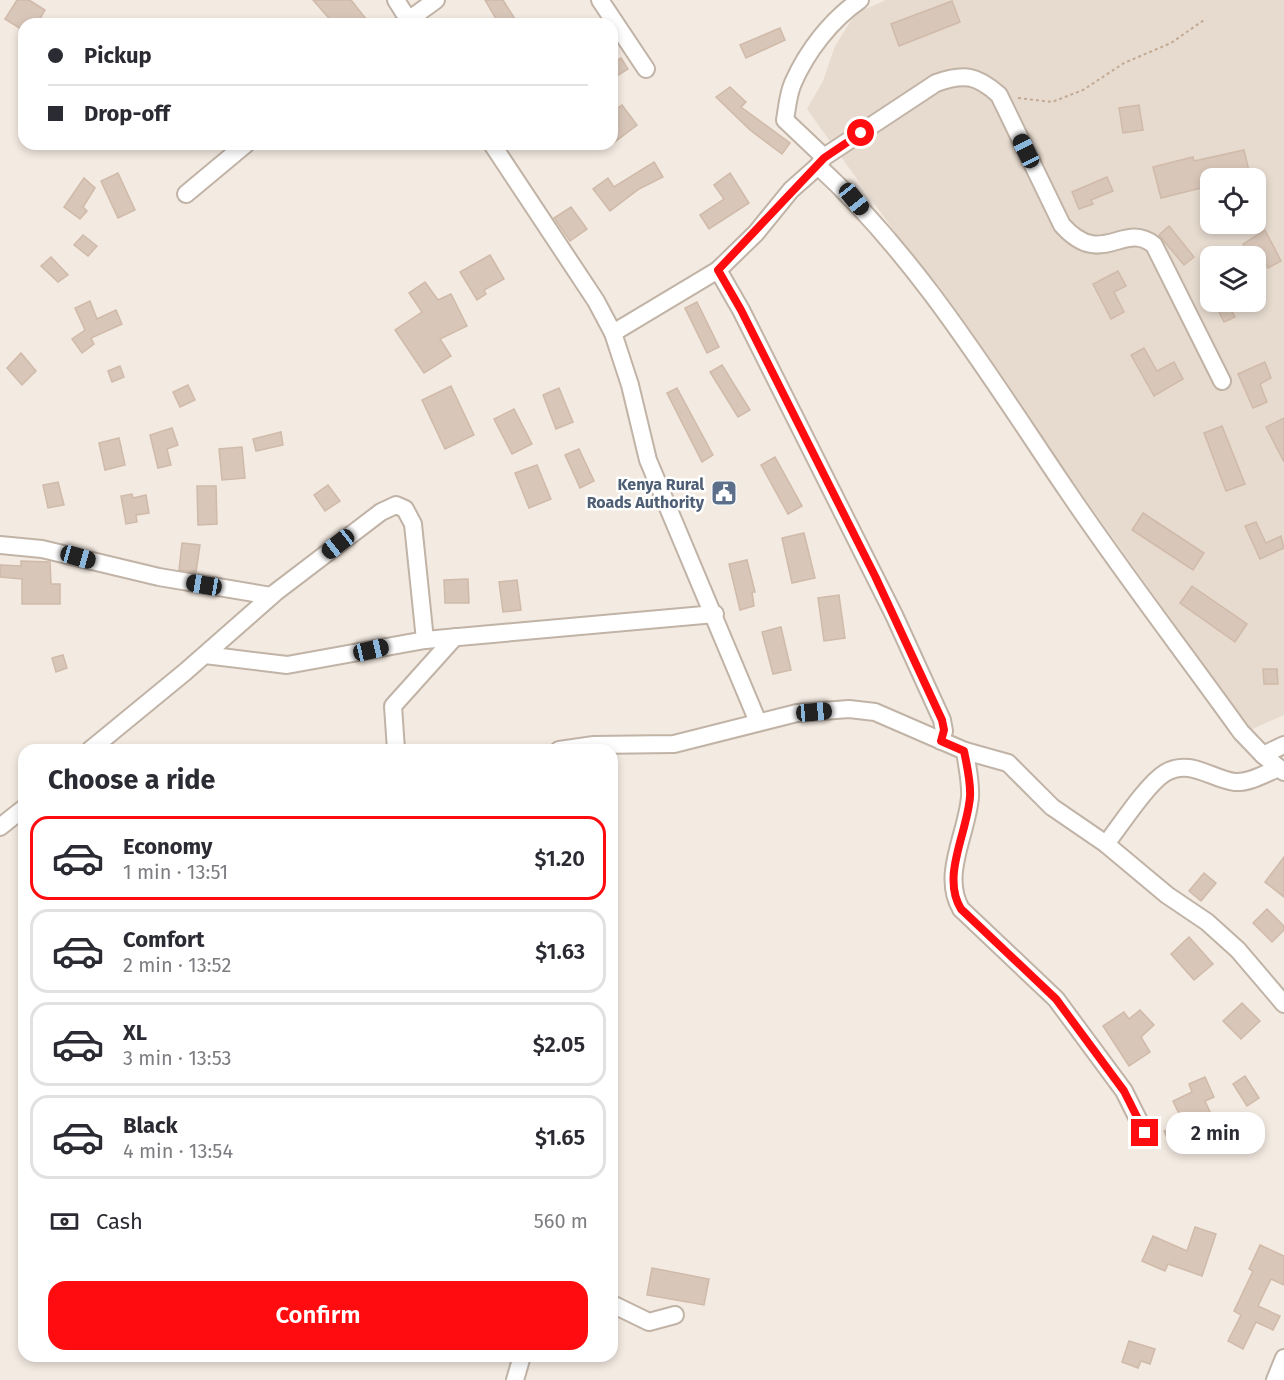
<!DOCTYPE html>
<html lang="en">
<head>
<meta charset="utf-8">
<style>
	:root { --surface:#fff; --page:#f2f2f3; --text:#2b2b33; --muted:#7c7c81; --line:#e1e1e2; --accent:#ff0c10 }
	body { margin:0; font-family:"Fira Sans",sans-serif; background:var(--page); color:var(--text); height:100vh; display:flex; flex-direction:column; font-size:22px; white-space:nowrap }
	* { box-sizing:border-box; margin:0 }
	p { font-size:20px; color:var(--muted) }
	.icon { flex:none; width:33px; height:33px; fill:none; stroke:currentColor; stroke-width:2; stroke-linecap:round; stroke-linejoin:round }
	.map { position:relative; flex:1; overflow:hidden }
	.panel { position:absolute; left:18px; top:744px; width:600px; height:618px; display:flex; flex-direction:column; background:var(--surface); border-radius:18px; box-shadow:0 3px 9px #0003 }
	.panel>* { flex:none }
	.top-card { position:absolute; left:18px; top:18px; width:600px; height:132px; border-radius:18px; box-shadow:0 3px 9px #0003; display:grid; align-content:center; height:132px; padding:0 30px; background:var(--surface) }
	.buttons { position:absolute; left:1200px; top:168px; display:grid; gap:12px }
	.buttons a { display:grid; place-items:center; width:66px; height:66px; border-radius:12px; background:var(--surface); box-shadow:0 3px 9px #0003; font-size:30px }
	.end { position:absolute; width:27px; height:27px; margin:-14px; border:8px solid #ff0c10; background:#fff; box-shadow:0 0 0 3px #fff }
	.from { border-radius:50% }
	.bubble { position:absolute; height:42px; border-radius:18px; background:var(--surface); box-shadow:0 3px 9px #0003; font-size:20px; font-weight:600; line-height:42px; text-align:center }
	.car { position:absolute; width:18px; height:36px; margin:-18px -9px; border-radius:8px; box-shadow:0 0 4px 2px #0007; background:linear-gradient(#222 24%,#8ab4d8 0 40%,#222 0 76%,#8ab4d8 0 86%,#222 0) }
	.top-card b { display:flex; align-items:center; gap:21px; height:57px; font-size:22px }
	.top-card b+b { border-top:2px solid var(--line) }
	.top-card i { width:15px; height:15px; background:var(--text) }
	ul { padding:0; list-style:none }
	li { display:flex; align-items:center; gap:18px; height:84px; margin:0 12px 9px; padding:0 18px; border:3px solid var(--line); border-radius:18px }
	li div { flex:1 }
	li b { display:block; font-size:22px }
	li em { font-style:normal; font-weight:600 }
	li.on { border-color:var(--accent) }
	li>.icon { width:54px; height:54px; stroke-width:1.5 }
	h2 { padding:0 30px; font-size:27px; line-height:72px }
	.pay { display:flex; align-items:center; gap:15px; height:66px; padding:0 30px; font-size:22px }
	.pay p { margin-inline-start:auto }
	.primary-button { display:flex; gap:12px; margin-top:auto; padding:12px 30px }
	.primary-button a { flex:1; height:69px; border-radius:18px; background:var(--accent); color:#fff; font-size:24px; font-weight:600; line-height:69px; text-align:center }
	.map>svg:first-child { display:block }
	.residential { fill:#e7dbcf; fill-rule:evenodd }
	.building { fill:#d8c6b9; stroke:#d0baa9; stroke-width:1.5 }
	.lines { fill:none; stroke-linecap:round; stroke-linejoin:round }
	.minor-casing { stroke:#c1b3a6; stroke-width:20 }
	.path { stroke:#c2a993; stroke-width:2; stroke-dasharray:3 3; stroke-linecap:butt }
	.minor { stroke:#fff; stroke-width:16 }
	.route { stroke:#ff0c10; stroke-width:8 }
	.labels { text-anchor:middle; stroke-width:5; stroke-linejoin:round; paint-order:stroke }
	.service-label { font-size:16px; font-weight:bold; fill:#4e5e75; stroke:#fff; text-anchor:end }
</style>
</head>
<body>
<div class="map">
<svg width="1284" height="1380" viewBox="0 0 1284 1380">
	<rect width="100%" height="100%" fill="#f3eae1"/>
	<path class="residential" d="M886 0H1284V715L1250 730 807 109 823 81 835 46 856 13ZM1210 178H1256V224H1210ZM1210 256H1256V302H1210Z"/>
	<g class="building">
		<path d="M17 0H29L45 10 37 24H24V31L5 19Z"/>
		<path d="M313 0H351L370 24H334Z"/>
		<path d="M485 0H503L518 24H499Z"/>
		<path d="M952 1 960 22 899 46 891 24Z"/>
		<path d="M780 28 785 40 746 58 740 45Z"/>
		<path d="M621 58 628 69 612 79V64Z"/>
		<path d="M730 87 746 102 741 107 790 143 782 154 750 130 716 97Z"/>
		<path d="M622 105 637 125 612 144V112Z"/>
		<path d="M1139 105 1143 130 1123 133 1119 108Z"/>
		<path d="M1244 150 1250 175 1210 178V184L1201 188 1161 198 1153 167 1193 157 1194 161Z"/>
		<path d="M654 162 663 177 639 189 610 211 593 189 608 178 614 187Z"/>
		<path d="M118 173 135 210 118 218 101 181Z"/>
		<path d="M730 173 749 203 709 229 700 215 724 199 714 185Z"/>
		<path d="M1107 177 1113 191 1091 200 1093 204 1079 209 1072 192Z"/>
		<path d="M84 178 95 188 83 207 87 211 80 219 64 207Z"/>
		<path d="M571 207 587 229 570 241 554 218Z"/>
		<path d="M1169 226 1194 257 1184 265 1159 235Z"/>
		<path d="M1265 230 1281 261 1268 268 1258 250 1248 255 1243 244Z"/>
		<path d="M83 235 97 246 88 256 74 245Z"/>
		<path d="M490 255 504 279 484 290 486 294 477 300 460 272Z"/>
		<path d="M51 257 68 275 58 282 41 266Z"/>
		<path d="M1118 271 1126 286 1114 292 1124 312 1111 319 1093 284Z"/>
		<path d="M425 282 438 300 451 294 467 326 440 339 451 356 424 373 395 330 422 312 409 293Z"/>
		<path d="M90 301 97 319 116 310 122 324 91 338 94 344 82 353 72 339 85 330 75 308Z"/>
		<path d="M697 302 719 347 707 353 685 308Z"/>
		<path d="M1214 302H1227L1235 317 1224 322Z"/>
		<path d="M1144 348 1157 371 1174 362 1183 379 1154 396 1131 355Z"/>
		<path d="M21 353 36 371 22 385 7 368Z"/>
		<path d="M1265 362 1271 378 1260 384 1267 402 1253 408 1238 374Z"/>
		<path d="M722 365 750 410 738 417 710 372Z"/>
		<path d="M120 366 124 377 112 382 108 371Z"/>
		<path d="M188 385 195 400 180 407 173 392Z"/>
		<path d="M451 386 474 435 445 449 422 400Z"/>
		<path d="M559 388 573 422 556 429 543 395Z"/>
		<path d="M677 388 713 455 702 462 667 393Z"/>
		<path d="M514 409 532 444 512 454 494 419Z"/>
		<path d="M1284 418V462L1266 427Z"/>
		<path d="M1222 426 1245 484 1226 491 1204 433Z"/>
		<path d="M172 428 178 445 167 449 171 465 158 468 150 435Z"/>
		<path d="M281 432 283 445 256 451 253 439Z"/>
		<path d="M119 438 125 465 105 470 99 443Z"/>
		<path d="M242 447 245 478 222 480 219 449Z"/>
		<path d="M579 449 594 481 580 488 565 455Z"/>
		<path d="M775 457 802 506 788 514 761 465Z"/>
		<path d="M537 465 551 499 529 508 515 473Z"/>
		<path d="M58 482 64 505 48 508 43 485Z"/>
		<path d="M328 485 340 501 325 511 314 495Z"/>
		<path d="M197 486H216L217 524 198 525Z"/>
		<path d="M132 494 133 498 146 495 149 513 136 515 137 522 126 524 121 496Z"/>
		<path d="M1143 513 1204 553 1193 570 1132 530Z"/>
		<path d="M1256 522 1266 543 1281 536 1284 548 1260 559 1245 526Z"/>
		<path d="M804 533 815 578 792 583 782 538Z"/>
		<path d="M182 543 200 545 196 572 179 570Z"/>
		<path d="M747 560 755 592H752L754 606 740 610 729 564Z"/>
		<path d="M21 561 50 562 51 584H60V604H22V579L0 577V565L21 566Z"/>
		<path d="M468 579 469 603H445L444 580Z"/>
		<path d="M517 580 521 610 503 612 499 582Z"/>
		<path d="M1192 586 1247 624 1235 642 1180 603Z"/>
		<path d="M839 595 845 638 824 641 818 598Z"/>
		<path d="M781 627 791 670 773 674 762 632Z"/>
		<path d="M63 655 67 668 56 672 52 658Z"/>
		<path d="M1263 669H1277L1278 684H1264Z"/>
		<path d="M1284 857V897L1265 882Z"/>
		<path d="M1204 873 1216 883 1201 901 1189 891Z"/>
		<path d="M1267 909 1284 926V930L1272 942 1253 923Z"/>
		<path d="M1189 937 1213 964 1194 980 1171 954Z"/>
		<path d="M1242 1003 1260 1021 1241 1039 1223 1021Z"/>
		<path d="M1140 1010 1154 1025 1141 1037 1150 1052 1129 1066 1103 1026 1124 1012 1129 1019Z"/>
		<path d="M1245 1076 1259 1098 1247 1106 1233 1084Z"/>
		<path d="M1205 1077 1214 1097 1205 1101 1215 1123 1170 1144 1164 1131 1183 1122 1173 1101 1192 1092 1189 1084Z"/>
		<path d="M1195 1227 1216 1234 1202 1276 1168 1264 1165 1271 1142 1261 1153 1236 1187 1251Z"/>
		<path d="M1260 1245 1284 1256V1285L1271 1279 1258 1306 1280 1316 1273 1330 1256 1322 1243 1349 1228 1341 1241 1315 1234 1311 1253 1271 1249 1269Z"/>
		<path d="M652 1268 709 1279 704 1305 647 1295Z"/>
		<path d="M1129 1341 1155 1349 1150 1364 1141 1361 1138 1368 1122 1362Z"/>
	</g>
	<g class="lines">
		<g class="minor-casing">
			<g id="minor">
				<path d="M396 0 411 24"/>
				<path d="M600 0 646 69"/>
				<path d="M860 0C831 20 807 51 793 83 788 94 787 109 785 120L824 157 818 166C918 258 990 377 1066 489 1122 572 1183 651 1241 732L1263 755 1284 772"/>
				<path d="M403 24 436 0"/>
				<path d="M492 144 596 301 613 333 630 385 648 460 758 722"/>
				<path d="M824 157 936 83C964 73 977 75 999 95L1062 225C1102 270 1123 220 1154 245L1222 381"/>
				<path d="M186 194 246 144"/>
				<path d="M718 270 741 310 894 615 942 720 944 731 941 741"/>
				<path d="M613 333 718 270 756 233 791 190 818 166"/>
				<path d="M0 545 42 549 159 577 271 596"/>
				<path d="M205 655 287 665 425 640 715 614"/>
				<path d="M90 750 185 672 276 592 381 512 396 505 405 509 413 524 425 640"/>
				<path d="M396 750 393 706 455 637"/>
				<path d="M559 750 594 745 674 744 797 713 849 709 875 712 965 751 1008 763 1052 807 1106 844 1167 895 1207 922 1238 950 1284 1004"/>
				<path d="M965 751C967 766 971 782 970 797 967 834 941 875 961 909L1056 999 1124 1091 1145 1133"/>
				<path d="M1263 755 1284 745"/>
				<path d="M0 827 24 808"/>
				<path d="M1106 844C1120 826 1147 784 1165 773 1190 758 1211 779 1235 782 1250 783 1266 773 1279 768"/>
				<path d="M612 1304 649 1322 675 1315"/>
				<path d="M515 1380 522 1356"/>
				<path d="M1275 1380 1284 1358"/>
			</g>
		</g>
		<path class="path" d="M1018 98 1052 102 1083 90 1124 63 1171 43 1204 20"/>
		<use href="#minor" class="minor"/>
	</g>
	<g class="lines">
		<path class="route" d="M861 133 824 158 718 270 741 310 875 576 942 720 944 730 941 741 964 751C967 766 971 782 970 797 967 834 941 876 961 909L1056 999 1124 1091 1145 1133"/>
	</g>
	<defs>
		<g id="civic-square" transform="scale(1.35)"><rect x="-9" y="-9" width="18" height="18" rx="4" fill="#5c6f8a" stroke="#fff"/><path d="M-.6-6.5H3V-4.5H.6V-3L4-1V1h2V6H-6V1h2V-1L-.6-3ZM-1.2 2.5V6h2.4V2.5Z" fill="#fff"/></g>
	</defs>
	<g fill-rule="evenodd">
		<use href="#civic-square" x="724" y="493"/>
	</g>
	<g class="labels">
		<g class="service-label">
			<text x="704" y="490">Kenya Rural<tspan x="704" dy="18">Roads Authority</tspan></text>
		</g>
	</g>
</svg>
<div class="buttons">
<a><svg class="icon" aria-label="locate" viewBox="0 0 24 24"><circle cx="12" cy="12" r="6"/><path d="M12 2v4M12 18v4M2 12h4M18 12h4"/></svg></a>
<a><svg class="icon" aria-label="layers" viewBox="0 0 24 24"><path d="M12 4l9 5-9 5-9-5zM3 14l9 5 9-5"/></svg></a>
</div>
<i class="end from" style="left:861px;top:133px"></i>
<i class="end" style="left:1145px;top:1133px"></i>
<div class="bubble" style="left:1166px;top:1112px;width:99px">2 min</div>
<i class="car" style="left:1026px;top:151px;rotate:334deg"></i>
<i class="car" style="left:854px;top:199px;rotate:141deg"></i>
<i class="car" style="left:338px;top:544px;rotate:232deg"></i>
<i class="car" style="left:78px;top:557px;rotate:106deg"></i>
<i class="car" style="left:204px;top:585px;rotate:280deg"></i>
<i class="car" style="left:371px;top:650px;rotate:77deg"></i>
<i class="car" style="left:814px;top:712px;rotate:85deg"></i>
<div class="top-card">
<b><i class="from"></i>Pickup</b>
<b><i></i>Drop-off</b>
</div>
<section class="panel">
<h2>Choose a ride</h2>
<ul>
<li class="on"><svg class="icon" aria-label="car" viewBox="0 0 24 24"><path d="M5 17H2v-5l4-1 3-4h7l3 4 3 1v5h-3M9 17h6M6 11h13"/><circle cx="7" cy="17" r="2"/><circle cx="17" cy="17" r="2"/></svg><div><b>Economy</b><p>1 min · 13:51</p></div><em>$1.20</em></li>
<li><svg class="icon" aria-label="car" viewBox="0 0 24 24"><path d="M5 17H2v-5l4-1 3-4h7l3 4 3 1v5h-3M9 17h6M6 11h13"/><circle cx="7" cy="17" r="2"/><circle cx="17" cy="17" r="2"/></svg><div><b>Comfort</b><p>2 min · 13:52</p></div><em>$1.63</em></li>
<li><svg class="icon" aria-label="car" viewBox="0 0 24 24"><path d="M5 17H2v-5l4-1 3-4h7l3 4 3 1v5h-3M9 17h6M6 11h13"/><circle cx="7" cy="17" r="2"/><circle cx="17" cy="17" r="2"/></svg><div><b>XL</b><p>3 min · 13:53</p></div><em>$2.05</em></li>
<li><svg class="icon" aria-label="car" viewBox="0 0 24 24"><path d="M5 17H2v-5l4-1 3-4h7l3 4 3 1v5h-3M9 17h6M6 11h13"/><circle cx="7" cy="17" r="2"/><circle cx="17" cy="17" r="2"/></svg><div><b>Black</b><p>4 min · 13:54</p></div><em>$1.65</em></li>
</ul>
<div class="pay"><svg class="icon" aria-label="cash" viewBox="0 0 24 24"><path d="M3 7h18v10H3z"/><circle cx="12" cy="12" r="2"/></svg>Cash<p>560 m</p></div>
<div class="primary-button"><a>Confirm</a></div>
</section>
</div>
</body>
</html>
